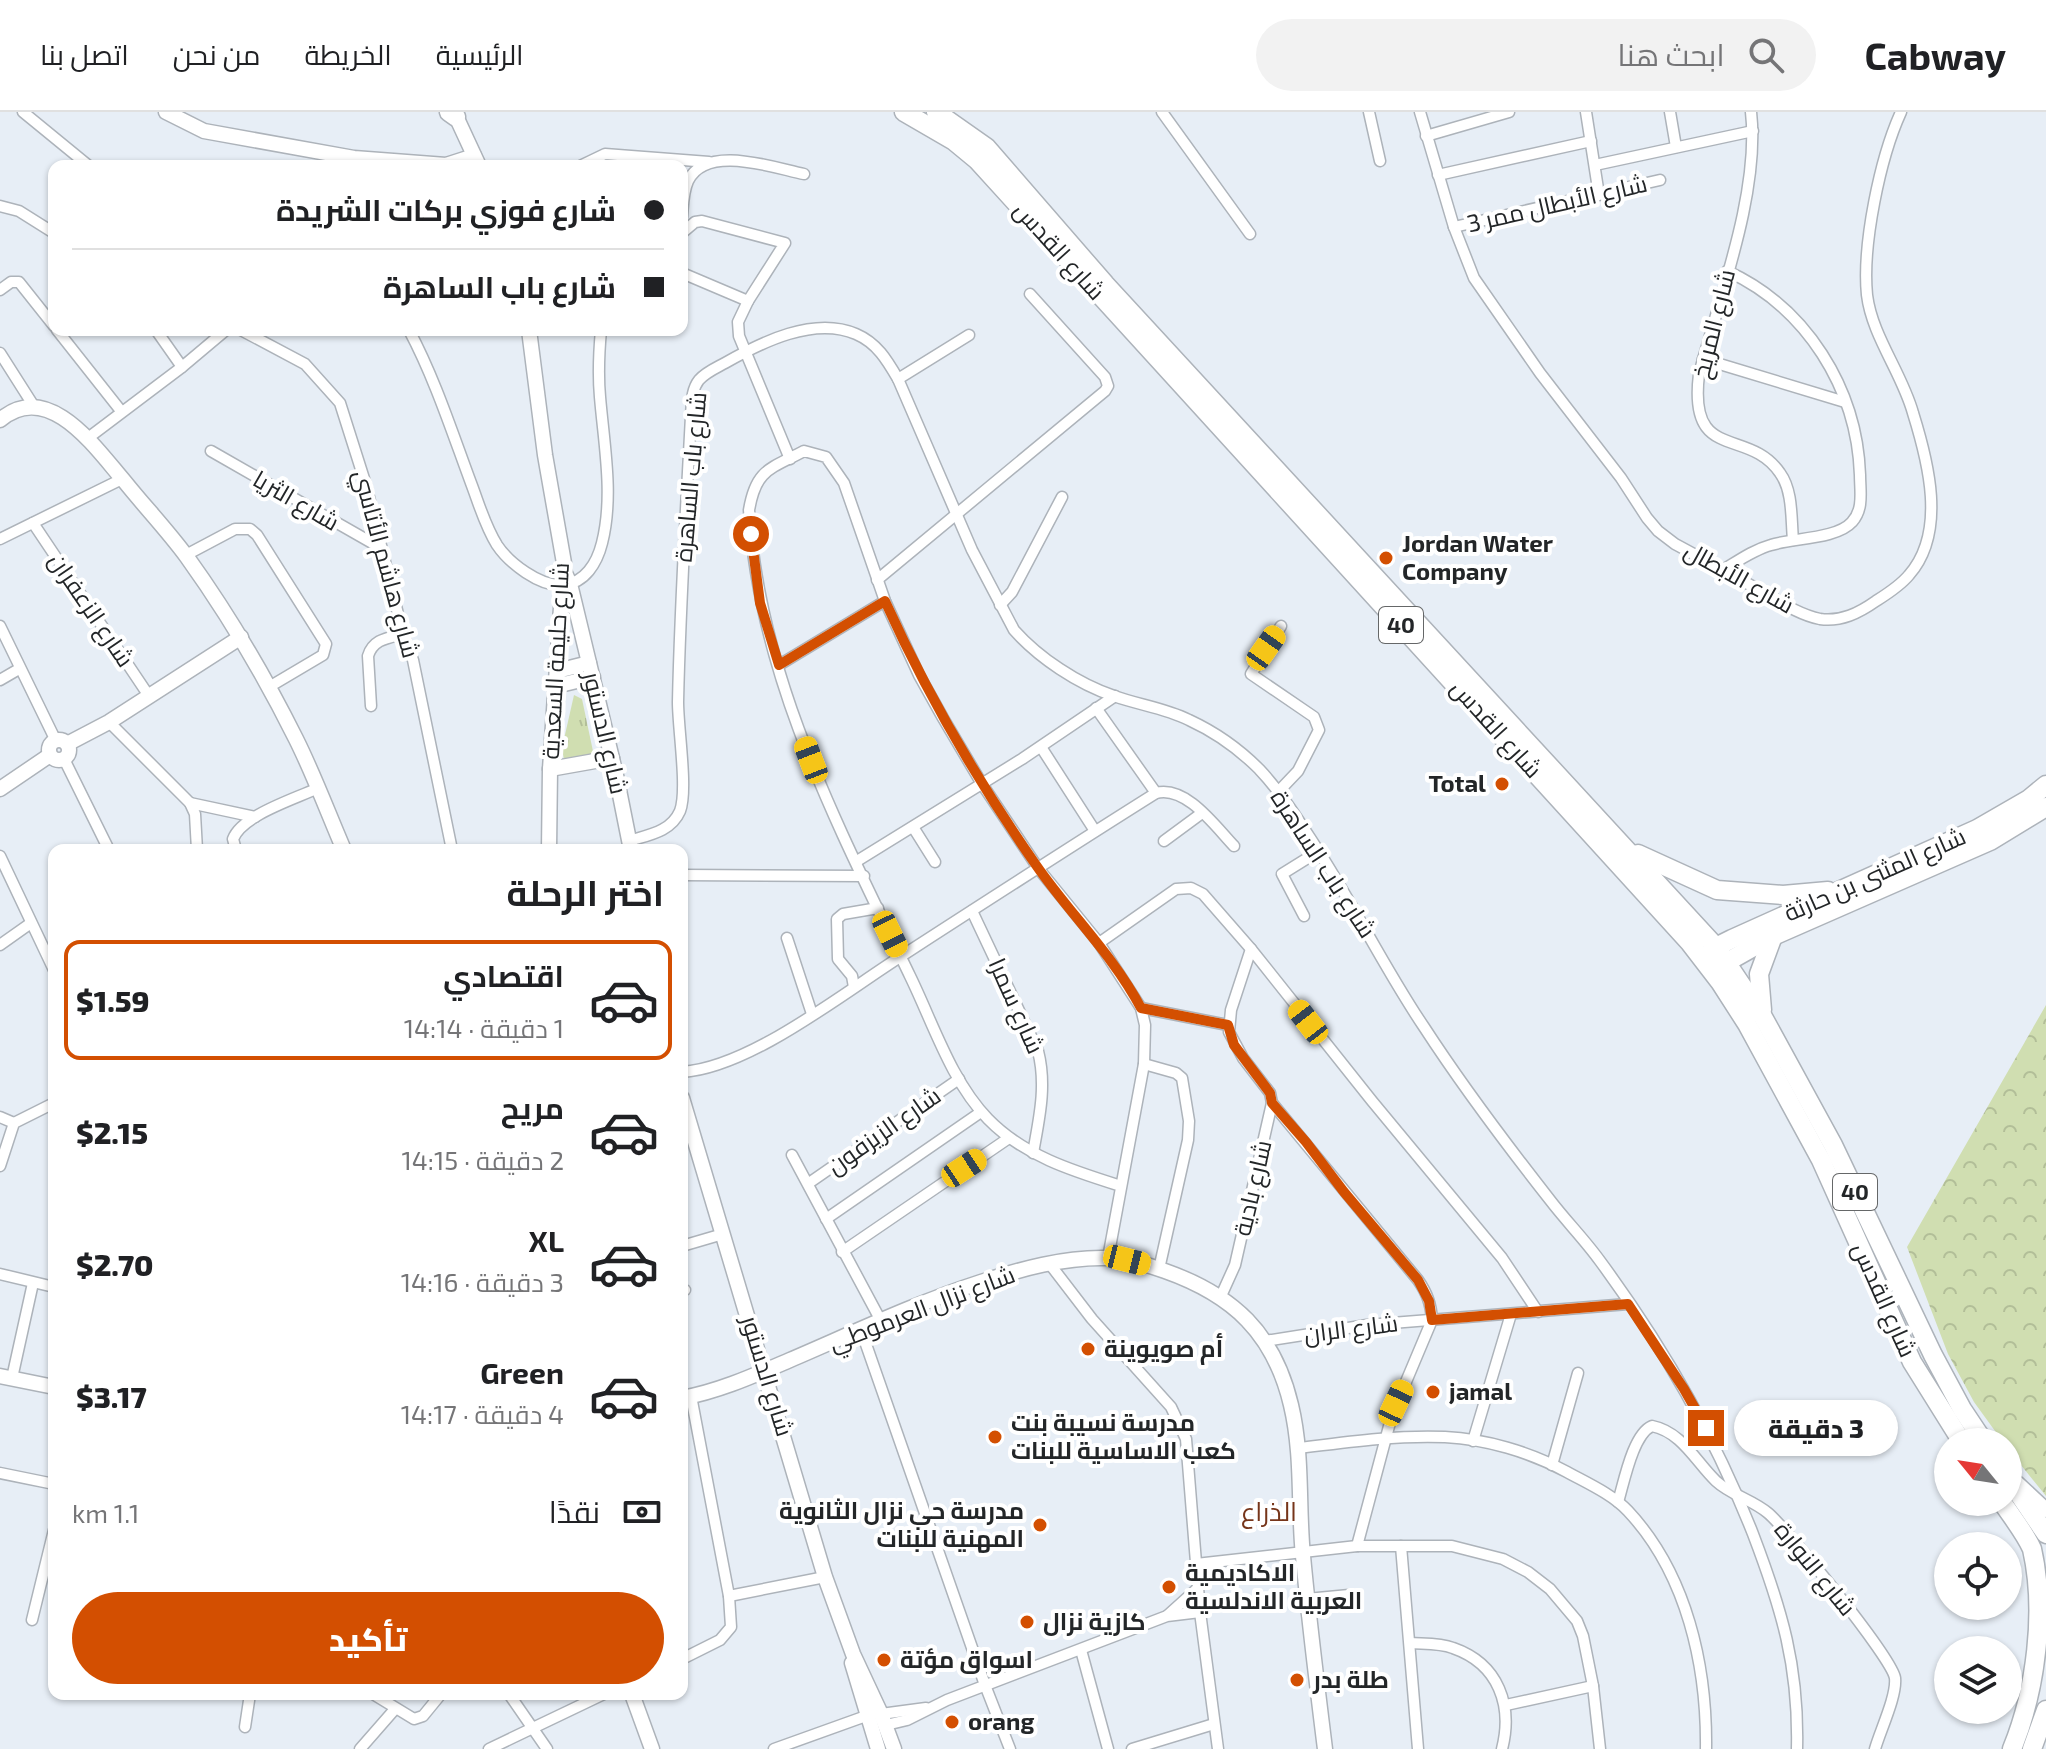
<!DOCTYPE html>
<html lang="ar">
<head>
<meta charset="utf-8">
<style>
	:root { --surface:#fff; --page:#f2f2f2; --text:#202124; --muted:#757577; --line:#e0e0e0; --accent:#d34f01 }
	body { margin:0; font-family:"Exo 2",Cairo,sans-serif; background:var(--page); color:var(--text); direction:rtl; height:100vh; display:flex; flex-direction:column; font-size:30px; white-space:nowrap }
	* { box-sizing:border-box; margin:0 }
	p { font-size:26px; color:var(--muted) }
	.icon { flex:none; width:44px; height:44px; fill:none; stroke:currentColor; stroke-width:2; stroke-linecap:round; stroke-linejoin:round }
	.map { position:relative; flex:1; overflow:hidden; direction:ltr }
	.panel { position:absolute; left:48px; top:732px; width:640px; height:856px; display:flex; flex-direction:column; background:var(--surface); border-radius:16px; box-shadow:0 2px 6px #0004; direction:rtl }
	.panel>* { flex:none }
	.banner { position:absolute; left:48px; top:48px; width:640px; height:176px; border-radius:16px; box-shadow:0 2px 6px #0004; direction:rtl; display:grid; align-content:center; height:176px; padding:0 24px; background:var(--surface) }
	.needle { width:52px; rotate:300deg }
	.tools { position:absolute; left:1934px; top:1316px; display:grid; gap:16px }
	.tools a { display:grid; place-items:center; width:88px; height:88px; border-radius:50%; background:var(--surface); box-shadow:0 2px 6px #0004; font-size:40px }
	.end { position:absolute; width:36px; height:36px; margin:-18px; border:10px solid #d34f01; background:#fff; box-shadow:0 0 0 4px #fff }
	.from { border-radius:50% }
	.bubble { position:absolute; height:56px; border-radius:28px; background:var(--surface); box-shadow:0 2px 6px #0004; font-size:26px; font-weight:800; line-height:56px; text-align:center; direction:rtl }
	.car { position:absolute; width:24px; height:48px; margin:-24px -12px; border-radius:10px; box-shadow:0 0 6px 2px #0007; background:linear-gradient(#f5c518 24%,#345 0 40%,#f5c518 0 76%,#345 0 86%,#f5c518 0) }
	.banner b { display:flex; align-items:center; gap:28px; height:76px; font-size:30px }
	.banner b+b { border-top:2px solid var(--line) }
	.banner i { width:20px; height:20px; background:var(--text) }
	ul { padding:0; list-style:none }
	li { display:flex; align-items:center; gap:24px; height:120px; margin:0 16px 12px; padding:0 8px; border:4px solid transparent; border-radius:16px }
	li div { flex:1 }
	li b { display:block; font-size:30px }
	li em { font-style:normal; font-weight:800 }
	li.selected { border-color:var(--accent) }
	li>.icon { width:72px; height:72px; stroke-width:1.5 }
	h2 { padding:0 24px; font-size:36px; line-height:96px }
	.pay { display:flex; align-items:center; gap:20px; height:88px; padding:0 24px; font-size:30px }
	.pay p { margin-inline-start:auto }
	.primary-button { display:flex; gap:16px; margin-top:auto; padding:16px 24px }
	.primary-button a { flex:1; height:92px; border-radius:48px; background:var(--accent); color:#fff; font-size:32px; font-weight:800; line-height:92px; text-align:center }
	header { display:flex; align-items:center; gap:48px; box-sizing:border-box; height:112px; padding:0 40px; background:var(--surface); border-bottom:2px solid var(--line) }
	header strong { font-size:38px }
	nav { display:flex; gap:44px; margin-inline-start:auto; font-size:28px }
	.search { width:560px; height:72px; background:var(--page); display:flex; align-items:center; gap:20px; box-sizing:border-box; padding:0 28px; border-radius:44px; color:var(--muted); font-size:30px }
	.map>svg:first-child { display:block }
	.forest { fill:url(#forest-crowns) }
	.park { fill:url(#park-tufts) }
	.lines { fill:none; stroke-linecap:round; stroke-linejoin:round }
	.street-casing { stroke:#adb3ba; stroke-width:13 }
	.secondary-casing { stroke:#adb3ba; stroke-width:17 }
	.highway-casing { stroke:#adb3ba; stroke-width:21 }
	.street { stroke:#fff; stroke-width:10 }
	.secondary { stroke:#fff; stroke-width:14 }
	.highway { stroke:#fff; stroke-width:18 }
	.route { stroke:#d34f01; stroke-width:10 }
	.poi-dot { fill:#d34f01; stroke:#fff; stroke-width:3 }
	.labels { text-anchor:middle; stroke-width:8; stroke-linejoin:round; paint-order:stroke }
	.shield { fill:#fff; stroke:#656768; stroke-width:2 }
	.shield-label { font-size:22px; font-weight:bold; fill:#232628 }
	.street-label { font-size:24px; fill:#232628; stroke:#fff }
	.poi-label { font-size:24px; font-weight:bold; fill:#232628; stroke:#fff; text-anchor:start }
	.neighbourhood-label { font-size:26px; fill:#76351a; stroke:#fff }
</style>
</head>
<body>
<header>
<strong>Cabway</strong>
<div class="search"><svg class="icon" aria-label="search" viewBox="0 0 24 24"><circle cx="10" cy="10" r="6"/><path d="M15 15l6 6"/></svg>ابحث هنا</div>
<nav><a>الرئيسية</a><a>الخريطة</a><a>من نحن</a><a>اتصل بنا</a></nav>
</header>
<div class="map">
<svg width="2046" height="1637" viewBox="0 0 2046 1637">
	<defs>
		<pattern id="forest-crowns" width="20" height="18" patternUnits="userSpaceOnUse" patternTransform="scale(2)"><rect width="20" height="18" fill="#d0deb1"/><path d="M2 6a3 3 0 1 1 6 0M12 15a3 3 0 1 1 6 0" fill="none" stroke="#b2be98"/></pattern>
		<pattern id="park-tufts" width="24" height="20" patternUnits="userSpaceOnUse" patternTransform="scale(2)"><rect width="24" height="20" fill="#d0deb1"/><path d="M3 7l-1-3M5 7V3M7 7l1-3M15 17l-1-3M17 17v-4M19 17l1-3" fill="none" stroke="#b2be98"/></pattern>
	</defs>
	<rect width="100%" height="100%" fill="#e7eef6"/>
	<path class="forest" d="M2046 893V1384L2008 1337V1330H2003L1974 1290 1948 1242 1907 1135Z"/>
	<path class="park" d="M574 583 582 587 594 644 564 648 562 636Z"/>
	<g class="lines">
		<g class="street-casing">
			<g id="street">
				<path d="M23 0 89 54"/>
				<path d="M1162 0 1250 122"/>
				<path d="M1369 0 1380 49"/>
				<path d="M1420 0 1454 115 1474 166 1540 261 1621 366 1647 406 1658 419 1675 432C1705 448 1735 465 1765 481 1782 491 1800 503 1820 507 1841 510 1859 501 1876 489 1887 482 1900 474 1909 463 1947 420 1928 349 1913 301 1902 261 1872 224 1867 183 1862 133 1880 46 1901 0"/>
				<path d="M1586 0 1599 83"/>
				<path d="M1670 0 1676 35"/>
				<path d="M1751 0C1760 79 1720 184 1699 262 1688 352 1748 314 1780 361 1793 379 1791 406 1793 428"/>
				<path d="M1426 24 1509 0"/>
				<path d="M1595 53 1753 19"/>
				<path d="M580 54 605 42 709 50"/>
				<path d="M1438 63 1591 29"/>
				<path d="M0 94 19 99 54 121"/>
				<path d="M682 105C683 93 683 80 688 69 706 31 774 56 804 62"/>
				<path d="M1454 115 1660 68"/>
				<path d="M682 121 695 110 702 109 785 131 748 189"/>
				<path d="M682 161 748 189 738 210 739 224 790 347"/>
				<path d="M0 178 11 170H19L54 214"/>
				<path d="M57 218 121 299"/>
				<path d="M156 218 182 255"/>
				<path d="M241 218 305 252 340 291 366 373 403 522 413 548 452 738"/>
				<path d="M409 218C435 267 452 320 471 371 479 392 485 414 497 433 509 451 540 475 563 473 585 471 597 451 602 431 614 384 604 333 600 285 598 263 599 240 601 218"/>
				<path d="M0 241 35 296"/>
				<path d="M1703 247 1845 290"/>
				<path d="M898 267 969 223"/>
				<path d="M88 326 182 255 226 218"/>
				<path d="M211 339 381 436"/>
				<path d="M33 411 149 584"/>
				<path d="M0 427 122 367"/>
				<path d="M186 443 235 417H250L257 423 326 532 323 543 269 575"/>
				<path d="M1723 458C1738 449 1753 438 1771 433 1793 426 1837 427 1852 410 1864 397 1860 379 1860 363 1857 276 1806 195 1727 159"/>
				<path d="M877 468 1105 279 1108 274 1105 265 1030 182"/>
				<path d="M1000 493 1012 480 1062 385"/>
				<path d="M0 514 56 629"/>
				<path d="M779 553 885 489"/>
				<path d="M0 568 19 557"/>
				<path d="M371 594 368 544C373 527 388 526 403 522"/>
				<path d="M1096 596 1156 681"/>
				<path d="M109 610 190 691 195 702 197 738"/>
				<path d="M1041 635 1095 719"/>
				<path d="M64 647 109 738"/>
				<path d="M1278 680 1298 659 1319 618 1314 605 1251 562 1281 514"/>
				<path d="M190 691 255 705"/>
				<path d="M913 715 935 750"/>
				<path d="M629 729C648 723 671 720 680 699 688 678 678 617 678 590 680 495 686 399 691 304 692 292 691 278 699 268 706 260 716 256 725 251 762 230 814 204 856 222 877 231 887 248 898 267L972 438 1014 518C1039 546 1078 572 1114 584 1139 593 1165 596 1189 608 1215 620 1239 637 1259 657 1280 679 1297 706 1314 732 1353 791 1384 856 1424 915 1463 975 1506 1032 1550 1088 1566 1109 1585 1128 1600 1149 1662 1233 1715 1325 1753 1422 1782 1498 1799 1555 1797 1637"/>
				<path d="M1164 729 1202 701"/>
				<path d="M236 738 233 727C242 703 295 687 318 676"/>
				<path d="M0 744 54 858"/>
				<path d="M857 749 1022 647 1115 584"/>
				<path d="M682 763 864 764"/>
				<path d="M972 799 1038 939C1047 974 1039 1007 1033 1041"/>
				<path d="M1304 804 1282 762 1319 739"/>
				<path d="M787 826 812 902"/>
				<path d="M1099 831 1176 777 1191 776 1203 782 1251 837 1372 989 1502 1146 1538 1200"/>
				<path d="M0 833 31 811"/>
				<path d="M854 875 852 864 838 847 837 807 843 802 878 796"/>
				<path d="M1141 896 1228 913"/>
				<path d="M1144 952 1176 961 1182 966 1189 1009 1188 1028 1159 1157"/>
				<path d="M682 960C749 956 842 882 900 845 985 790 1070 735 1156 681 1186 673 1215 714 1234 734"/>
				<path d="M1272 991 1418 1168C1427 1181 1431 1192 1432 1208L1392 1303 1357 1434"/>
				<path d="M0 1005 14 1011"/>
				<path d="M792 1043 881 1209"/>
				<path d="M0 1054 14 1011 54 991"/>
				<path d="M809 1071 959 967"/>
				<path d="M826 1107 981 1000"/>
				<path d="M682 1134 723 1122"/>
				<path d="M842 1140 1009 1026"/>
				<path d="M1108 1146 1144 952 1145 913 1141 896 1099 831 1038 756 982 672 943 606 919 563 885 489 844 371 826 345 804 339C770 357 756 357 749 398 759 565 839 716 910 864 933 911 951 969 988 1007 1024 1044 1073 1059 1121 1074"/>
				<path d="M1049 1151 1092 1207 1171 1295 1186 1327 1200 1500 1218 1637"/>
				<path d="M0 1162 54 1175"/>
				<path d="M682 1178H685"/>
				<path d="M1221 1184 1235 1153 1272 991 1270 981 1243 946 1229 920 1231 898 1251 837"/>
				<path d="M861 1218 985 1573 1010 1637"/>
				<path d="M1265 1229 1367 1213 1628 1192"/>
				<path d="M12 1266 33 1171"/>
				<path d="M1473 1329 1511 1202"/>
				<path d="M1299 1336C1347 1330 1396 1323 1445 1325 1486 1327 1530 1340 1567 1360 1587 1371 1612 1382 1628 1399 1687 1462 1707 1554 1706 1637"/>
				<path d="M1552 1353 1578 1261"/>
				<path d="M0 1361 54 1372"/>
				<path d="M1618 1390C1624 1370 1633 1322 1652 1314 1682 1320 1696 1350 1716 1369 1731 1383 1753 1388 1768 1401 1788 1418 1892 1546 1895 1566 1897 1584 1880 1619 1875 1637"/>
				<path d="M1401 1434 1418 1637"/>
				<path d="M1196 1452 1357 1434H1452L1503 1447 1528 1460 1550 1477 1577 1509 1583 1524 1593 1574 1600 1637"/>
				<path d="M729 1484 825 1465"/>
				<path d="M1307 1487 1349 1483"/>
				<path d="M1168 1503 1198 1476"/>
				<path d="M32 1508 54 1418"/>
				<path d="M1410 1531C1425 1532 1440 1531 1453 1536 1499 1552 1513 1594 1502 1637"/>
				<path d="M1081 1538 1108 1637"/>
				<path d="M682 1547 720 1528 731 1515 729 1484 691 1284"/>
				<path d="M373 1582 414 1607 423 1604 441 1582"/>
				<path d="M509 1582 547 1637"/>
				<path d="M1506 1593 1593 1574"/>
				<path d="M881 1602 926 1596"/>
				<path d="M886 1613 907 1608 947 1588 1167 1504 1200 1500"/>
				<path d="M245 1615 250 1582"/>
				<path d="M360 1637 395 1597"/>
				<path d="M489 1637 604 1582"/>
				<path d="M774 1637 866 1604"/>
				<path d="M1132 1637 1214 1612"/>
			</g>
		</g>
		<g class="secondary-casing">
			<g id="secondary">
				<path d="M166 0 204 19 354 46 446 53 474 44"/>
				<path d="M454 0 479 54"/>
				<path d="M529 218 545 343 564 451 550 657 549 738"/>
				<path d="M0 308C49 266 97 338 125 370 145 395 168 419 187 445 228 502 264 563 296 627 314 663 328 701 344 738"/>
				<path d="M564 459 570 472 616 663 631 738"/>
				<path d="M557 559 589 551"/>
				<path d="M556 574 593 565"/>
				<circle cx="59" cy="638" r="10"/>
				<path d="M67 632 109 610 241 525"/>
				<path d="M550 657 612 646"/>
				<path d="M0 677 50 643"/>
				<path d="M682 986 825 1465 853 1542 881 1602 894 1637"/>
				<path d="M0 1264 54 1275"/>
				<path d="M682 1286C720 1279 755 1263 790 1248 853 1221 916 1191 981 1170 1021 1157 1064 1145 1106 1146 1126 1147 1146 1152 1165 1159 1233 1183 1274 1221 1291 1293 1303 1343 1298 1394 1303 1444 1309 1509 1317 1573 1325 1637"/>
				<path d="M2017 1371 2046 1398"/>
				<path d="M852 1551 878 1637"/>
				<path d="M632 1582 652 1637"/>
			</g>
		</g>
		<g class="highway-casing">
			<g id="highway">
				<path d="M449 0 456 5"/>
				<path d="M904 0 954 29 977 48 1690 831 1720 870 1747 912 1821 1048 1912 1250 1962 1330"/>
				<path d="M936 0 986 35 1105 172 1716 835 1763 905 1833 1033 1933 1243 1962 1297 1984 1330"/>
				<path d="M1638 742 1717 778 1783 783 1828 779"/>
				<path d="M1708 843 1716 835 1732 827 1977 717 2029 687 2046 673"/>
				<path d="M1718 855 1773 824 1990 729 2046 695"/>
				<path d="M1762 898 1759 862 1773 824"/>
				<path d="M2008 1366 2046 1422"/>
				<path d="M2002 1390C2012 1405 2025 1421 2032 1437 2046 1499 2036 1578 2012 1637"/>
				<path d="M2032 1637 2046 1598"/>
			</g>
		</g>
		<use href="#street" class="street"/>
		<use href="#secondary" class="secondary"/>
		<use href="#highway" class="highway"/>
	</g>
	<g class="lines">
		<path class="route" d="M751 422 760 491 779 553 885 489C927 582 978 670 1036 753 1070 802 1113 843 1141 896L1228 913 1234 933 1270 981 1272 991 1306 1030 1344 1080 1418 1168 1429 1189 1432 1208 1628 1192 1684 1277 1706 1316"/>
	</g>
	<g class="poi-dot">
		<circle cx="1386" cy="446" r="8"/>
		<circle cx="1502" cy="672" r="8"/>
		<circle cx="1088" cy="1237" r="8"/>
		<circle cx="1433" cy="1280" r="8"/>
		<circle cx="995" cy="1325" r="8"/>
		<circle cx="1040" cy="1413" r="8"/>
		<circle cx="1169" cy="1475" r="8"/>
		<circle cx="1027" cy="1510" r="8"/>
		<circle cx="884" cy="1548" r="8"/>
		<circle cx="1297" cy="1568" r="8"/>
		<circle cx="952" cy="1610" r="8"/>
	</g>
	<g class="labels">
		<g class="shield">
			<rect x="1379" y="495" width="44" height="36" rx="6"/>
			<rect x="1833" y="1062" width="44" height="36" rx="6"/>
		</g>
		<g class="shield-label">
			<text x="1401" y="521">40</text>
			<text x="1855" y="1088">40</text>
		</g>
		<g class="street-label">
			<text transform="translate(1557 92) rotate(-13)" y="8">شارع الأبطال ممر 3</text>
			<text transform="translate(1059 139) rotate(48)" y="8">شارع القدس</text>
			<text transform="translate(1714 212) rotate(-76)" y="8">شارع المريخ</text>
			<text transform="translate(691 365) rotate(-85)" y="8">شارع باب الساهرة</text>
			<text transform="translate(296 389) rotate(30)" y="8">شارع الثريا</text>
			<text transform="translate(386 452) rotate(75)" y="8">شارع هاشم الأتاسي</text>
			<text transform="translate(1739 466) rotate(29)" y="8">شارع الأبطال</text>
			<text transform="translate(91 498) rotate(56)" y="8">شارع الزعفران</text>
			<text transform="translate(556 549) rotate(-87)" y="8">شارع حليمة السعدية</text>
			<text transform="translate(1496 617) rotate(48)" y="8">شارع القدس</text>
			<text transform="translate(605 621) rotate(77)" y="8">شارع الدستور</text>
			<text transform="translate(1323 752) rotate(57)" y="8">شارع باب الساهرة</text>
			<text transform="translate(1875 763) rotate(-24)" y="8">شارع المثنى بن حارثة</text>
			<text transform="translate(1016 894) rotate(66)" y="8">شارع سمرا</text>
			<text transform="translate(884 1019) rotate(-35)" y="8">شارع الزيزفون</text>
			<text transform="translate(1253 1076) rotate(-77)" y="8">شارع بادية</text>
			<text transform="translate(1884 1188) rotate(66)" y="8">شارع القدس</text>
			<text transform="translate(922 1197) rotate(-21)" y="8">شارع نزال العرموطي</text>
			<text transform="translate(1351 1217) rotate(-7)" y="8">شارع الران</text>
			<text transform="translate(767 1264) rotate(73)" y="8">شارع الدستور</text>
			<text transform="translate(1815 1457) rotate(51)" y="8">شارع النوارة</text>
		</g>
		<g class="poi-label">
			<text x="1402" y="440">Jordan Water<tspan x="1402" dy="28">Company</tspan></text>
			<text x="1486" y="680" text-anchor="end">Total</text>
			<text x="1104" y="1245">أم صويوينة</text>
			<text x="1449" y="1288">jamal</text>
			<text x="1011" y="1319">مدرسة نسيبة بنت<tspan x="1011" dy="28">كعب الاساسية للبنات</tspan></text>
			<text x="1024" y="1407" text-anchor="end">مدرسة حي نزال الثانوية<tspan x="1024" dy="28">المهنية للبنات</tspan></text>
			<text x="1185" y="1469">الاكاديمية<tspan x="1185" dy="28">العربية الاندلسية</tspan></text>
			<text x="1043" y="1518">كازية نزال</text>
			<text x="900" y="1556">اسواق مؤتة</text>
			<text x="1313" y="1576">طلة بدر</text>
			<text x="968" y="1618">orang</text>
		</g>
		<g class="neighbourhood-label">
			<text x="1269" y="1409">الذراع</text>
		</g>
	</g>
</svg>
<div class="tools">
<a><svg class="needle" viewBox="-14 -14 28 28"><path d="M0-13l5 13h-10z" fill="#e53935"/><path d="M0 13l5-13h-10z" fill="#757577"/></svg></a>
<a><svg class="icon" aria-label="locate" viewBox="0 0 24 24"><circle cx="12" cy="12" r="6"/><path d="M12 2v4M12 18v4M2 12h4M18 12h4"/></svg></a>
<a><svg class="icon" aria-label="layers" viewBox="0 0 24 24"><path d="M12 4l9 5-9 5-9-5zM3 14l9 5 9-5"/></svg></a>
</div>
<i class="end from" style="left:751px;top:422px"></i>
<i class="end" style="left:1706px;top:1316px"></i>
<div class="bubble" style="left:1734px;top:1288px;width:164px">3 دقيقة</div>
<i class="car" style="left:1266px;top:536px;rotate:35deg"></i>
<i class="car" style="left:811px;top:648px;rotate:339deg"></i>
<i class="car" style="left:890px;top:822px;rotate:154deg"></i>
<i class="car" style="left:1308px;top:910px;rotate:322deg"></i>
<i class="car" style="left:964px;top:1056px;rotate:57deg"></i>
<i class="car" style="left:1127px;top:1148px;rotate:104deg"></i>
<i class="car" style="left:1396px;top:1291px;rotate:25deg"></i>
<div class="banner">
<b><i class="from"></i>شارع فوزي بركات الشريدة</b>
<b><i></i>شارع باب الساهرة</b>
</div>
<section class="panel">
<h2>اختر الرحلة</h2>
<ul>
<li class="selected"><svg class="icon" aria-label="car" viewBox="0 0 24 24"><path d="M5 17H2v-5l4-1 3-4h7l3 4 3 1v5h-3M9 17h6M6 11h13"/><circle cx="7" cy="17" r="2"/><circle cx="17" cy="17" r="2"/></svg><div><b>اقتصادي</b><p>1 دقيقة · 14:14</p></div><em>$1.59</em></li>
<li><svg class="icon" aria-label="car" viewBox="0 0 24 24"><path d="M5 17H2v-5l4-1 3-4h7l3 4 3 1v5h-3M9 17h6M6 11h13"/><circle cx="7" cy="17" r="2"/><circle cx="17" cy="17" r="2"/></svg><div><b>مريح</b><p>2 دقيقة · 14:15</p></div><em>$2.15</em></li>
<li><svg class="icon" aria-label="car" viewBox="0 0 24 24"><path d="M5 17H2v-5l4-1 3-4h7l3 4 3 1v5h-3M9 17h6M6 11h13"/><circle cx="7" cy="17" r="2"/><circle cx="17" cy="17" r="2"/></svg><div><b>XL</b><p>3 دقيقة · 14:16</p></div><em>$2.70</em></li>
<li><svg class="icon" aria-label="car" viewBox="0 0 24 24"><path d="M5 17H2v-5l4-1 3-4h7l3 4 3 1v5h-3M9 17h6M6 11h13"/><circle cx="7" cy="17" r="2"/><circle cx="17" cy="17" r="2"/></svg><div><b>Green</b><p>4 دقيقة · 14:17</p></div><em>$3.17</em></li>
</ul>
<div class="pay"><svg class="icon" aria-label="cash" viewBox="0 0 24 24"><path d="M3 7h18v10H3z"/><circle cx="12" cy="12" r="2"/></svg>نقدًا<p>1.1 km</p></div>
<div class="primary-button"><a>تأكيد</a></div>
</section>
</div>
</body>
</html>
